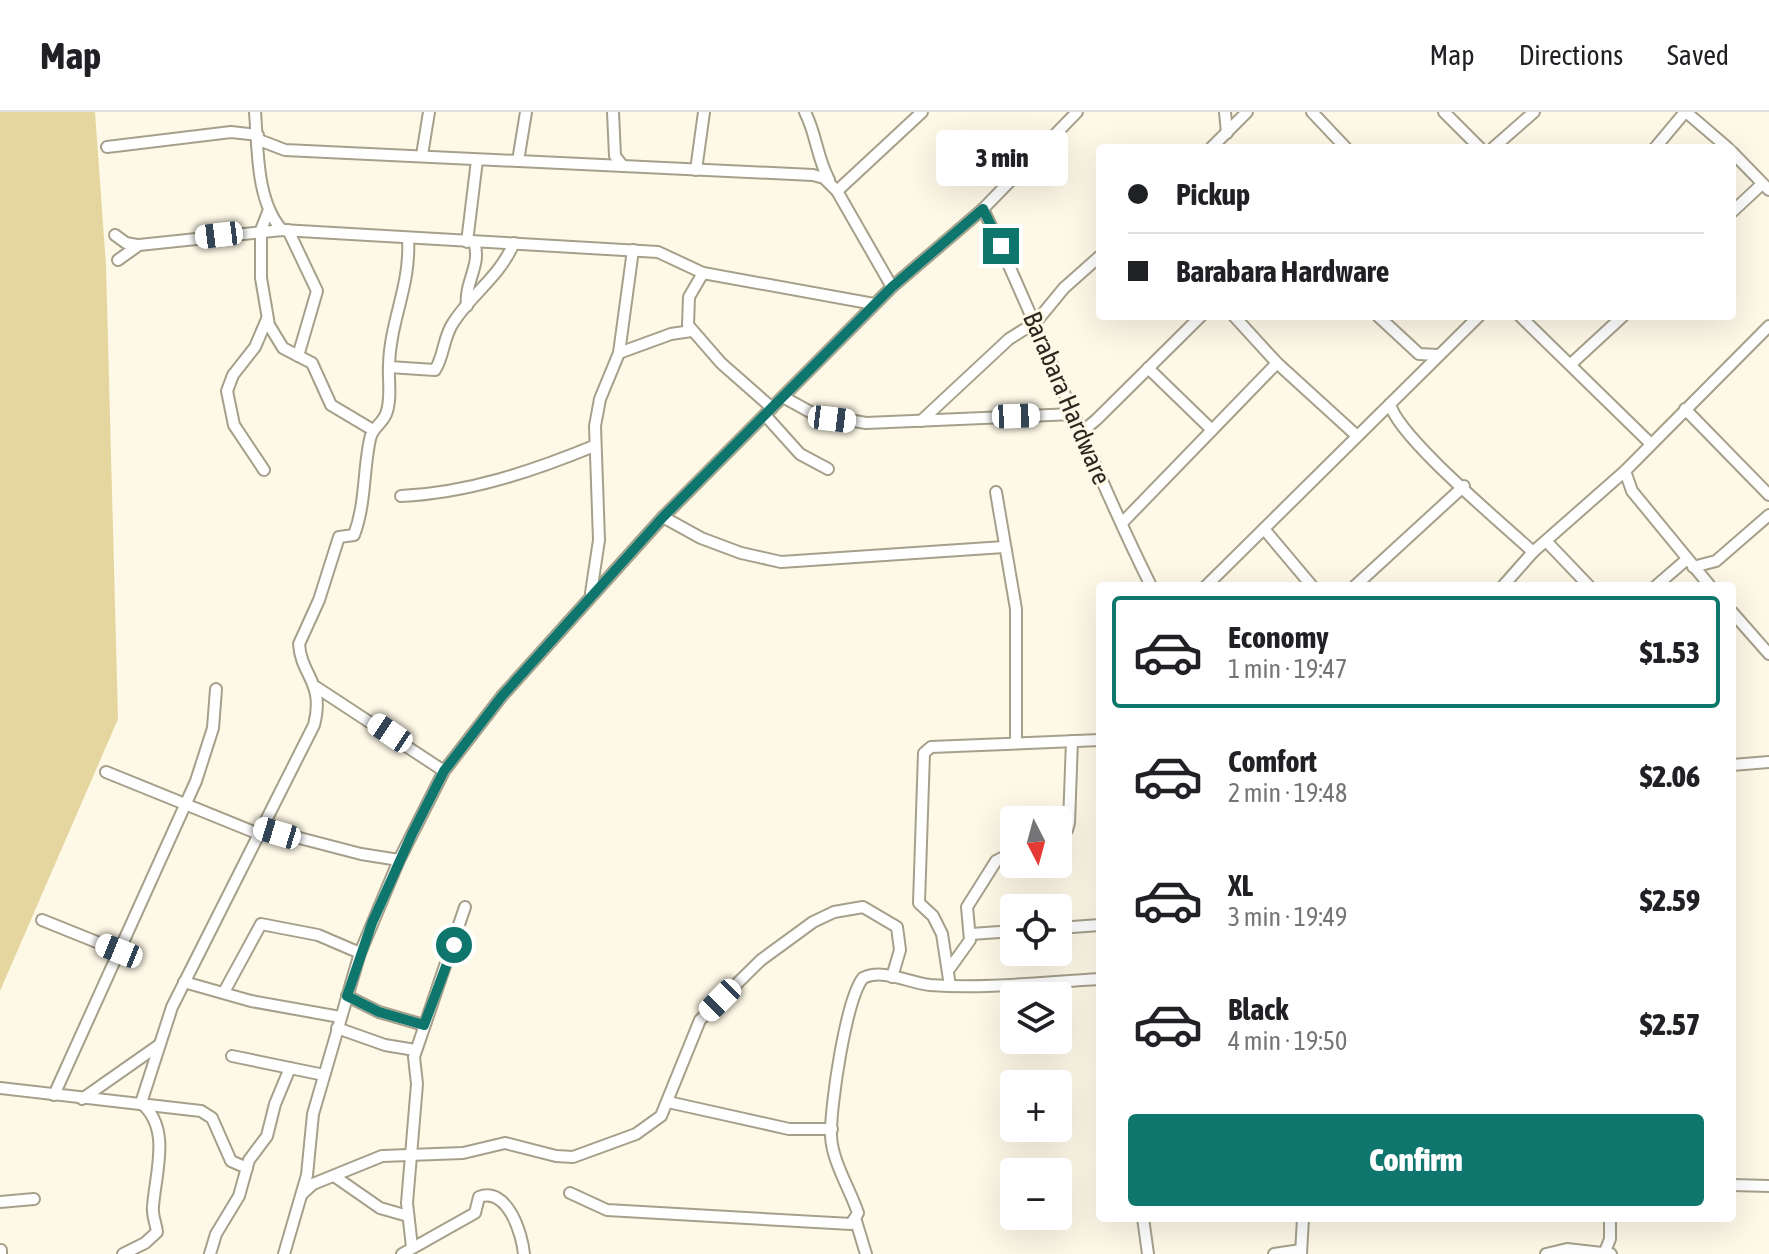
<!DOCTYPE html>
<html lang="en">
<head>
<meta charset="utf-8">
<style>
	:root { --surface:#fff; --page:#f2f2f2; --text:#202124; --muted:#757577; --line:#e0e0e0; --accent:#0f766e }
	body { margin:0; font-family:"Asap Condensed",sans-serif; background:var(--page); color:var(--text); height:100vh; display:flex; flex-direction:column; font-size:30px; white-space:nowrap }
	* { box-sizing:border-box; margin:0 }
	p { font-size:26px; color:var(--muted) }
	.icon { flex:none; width:44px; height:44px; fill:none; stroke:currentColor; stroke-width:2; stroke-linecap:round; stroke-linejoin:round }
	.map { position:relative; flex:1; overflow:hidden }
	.details { position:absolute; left:1096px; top:470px; width:640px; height:640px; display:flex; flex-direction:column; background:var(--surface); border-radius:8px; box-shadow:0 8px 32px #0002 }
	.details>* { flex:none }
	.guide { position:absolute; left:1096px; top:32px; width:640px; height:176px; border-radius:8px; box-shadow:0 8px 32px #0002; display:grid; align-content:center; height:176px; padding:0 32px; background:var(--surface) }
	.needle { width:52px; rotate:174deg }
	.controls { position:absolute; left:1000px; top:694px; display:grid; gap:16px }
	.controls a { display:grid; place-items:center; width:72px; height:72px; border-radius:8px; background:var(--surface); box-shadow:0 8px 32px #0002; font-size:40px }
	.end { position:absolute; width:36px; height:36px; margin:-18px; border:10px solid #0f766e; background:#fff; box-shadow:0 0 0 4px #fff }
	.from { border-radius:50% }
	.bubble { position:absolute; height:56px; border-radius:8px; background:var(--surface); box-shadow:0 8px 32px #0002; font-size:26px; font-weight:800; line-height:56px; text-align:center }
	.car { position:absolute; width:24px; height:48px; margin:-24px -12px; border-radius:10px; box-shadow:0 0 6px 2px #0007; background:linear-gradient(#fff 24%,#345 0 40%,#fff 0 76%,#345 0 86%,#fff 0) }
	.guide b { display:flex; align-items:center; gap:28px; height:76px; font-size:30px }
	.guide b+b { border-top:2px solid var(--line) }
	.guide i { width:20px; height:20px; background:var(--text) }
	ul { padding:14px 0 0; list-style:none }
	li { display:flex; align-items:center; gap:24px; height:112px; margin:0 16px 12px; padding:0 16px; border:4px solid transparent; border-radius:8px }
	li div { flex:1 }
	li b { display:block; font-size:30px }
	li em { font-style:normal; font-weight:800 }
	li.active { border-color:var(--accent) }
	li>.icon { width:72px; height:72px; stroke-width:1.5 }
	.button { display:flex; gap:16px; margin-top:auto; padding:16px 32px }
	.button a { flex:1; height:92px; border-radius:8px; background:var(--accent); color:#fff; font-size:32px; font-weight:800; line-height:92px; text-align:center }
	header { display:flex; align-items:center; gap:48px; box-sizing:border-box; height:112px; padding:0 40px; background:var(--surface); border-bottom:2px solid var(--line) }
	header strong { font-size:38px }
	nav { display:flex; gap:44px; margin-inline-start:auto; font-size:28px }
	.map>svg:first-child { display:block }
	.green { fill:#e5d59f }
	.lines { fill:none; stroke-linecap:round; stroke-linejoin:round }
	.minor-casing { stroke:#a6a08b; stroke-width:14 }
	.minor { stroke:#fff; stroke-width:10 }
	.route { stroke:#0f766e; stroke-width:10 }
	.labels { text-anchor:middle; stroke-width:6; stroke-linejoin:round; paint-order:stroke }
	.street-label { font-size:26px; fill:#2b2820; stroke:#fef9e7 }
</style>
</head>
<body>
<header>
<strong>Map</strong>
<nav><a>Map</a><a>Directions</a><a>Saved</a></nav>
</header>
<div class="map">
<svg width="1769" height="1142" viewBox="0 0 1769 1142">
	<rect width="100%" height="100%" fill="#fef9e7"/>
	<path class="green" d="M0 0H95L106 154 118 607 0 879Z"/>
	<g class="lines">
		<g class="minor-casing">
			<g id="minor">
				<path d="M255 0C258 37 256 89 282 118"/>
				<path d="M613 0 615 44 623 54"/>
				<path d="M805 0C817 24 816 43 829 68"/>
				<path d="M1225 0 1227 21"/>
				<path d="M1312 0 1346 36"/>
				<path d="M1444 0 1480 36"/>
				<path d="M1686 0 1728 36"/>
				<path d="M259 28 285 38 813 63 824 66 837 79 892 175"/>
				<path d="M107 35 231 20 258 23"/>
				<path d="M1211 36 1247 0"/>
				<path d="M1493 36 1534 0"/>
				<path d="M1655 36 1685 0"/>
				<path d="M1732 40 1769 78"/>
				<path d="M422 43 429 0"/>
				<path d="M518 49 526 0"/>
				<path d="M696 58 704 0"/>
				<path d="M837 79 922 0"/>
				<path d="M983 97C1042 221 1090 351 1151 474"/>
				<path d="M268 100 261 118V166L269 213 283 236 312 251 331 293 373 318"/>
				<path d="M1732 100 1761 73"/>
				<path d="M288 118 317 179 298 244"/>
				<path d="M115 123 126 131 137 133"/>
				<path d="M467 130 477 48"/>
				<path d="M118 148 139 133 282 118 658 140 703 161 874 192"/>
				<path d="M703 161 689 185 688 213 721 251 772 296"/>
				<path d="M467 194C464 170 482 153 474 130"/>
				<path d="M1234 204 1277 251 1356 323"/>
				<path d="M1378 204 1419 242 1438 243"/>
				<path d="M1520 204 1650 331"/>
				<path d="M619 241 671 222 691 219"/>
				<path d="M1571 252 1623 204"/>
				<path d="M389 255 435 258C444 244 443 226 453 211 472 181 498 167 514 131"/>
				<path d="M1148 256 1212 318"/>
				<path d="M783 285 814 302 866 311 1073 302"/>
				<path d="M1390 292C1398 325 1503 412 1533 440"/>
				<path d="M1685 297 1769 383"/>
				<path d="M765 303 800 342 828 357"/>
				<path d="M921 309 1009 227 1036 210 1064 176 1100 144"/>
				<path d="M1079 316 1085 317 1096 308 1201 204"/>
				<path d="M264 358 234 313 227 279 233 263 255 235 267 207"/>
				<path d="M1625 359 1632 379 1710 474"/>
				<path d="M996 380 1016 497V630"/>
				<path d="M401 384C468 381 533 359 594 334"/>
				<path d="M663 405 701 426 741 441 781 450 1004 435"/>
				<path d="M1122 411 1277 251"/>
				<path d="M1264 417 1312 474"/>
				<path d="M1547 430 1589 474"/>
				<path d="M1693 455 1716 449 1769 403"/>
				<path d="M1206 474 1479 204"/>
				<path d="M1355 474 1464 374"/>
				<path d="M1503 474 1533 440 1625 359 1769 214"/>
				<path d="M1656 474 1686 448"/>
				<path d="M591 481 599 428 595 314 600 287 619 241 633 138"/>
				<path d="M1732 500 1769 542"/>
				<path d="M316 575 444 659"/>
				<path d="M1732 653 1769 650"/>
				<path d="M106 660 259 722"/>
				<path d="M261 716 361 742 399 748"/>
				<path d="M1058 723 1067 718 1069 711 1072 629"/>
				<path d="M42 808 119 839"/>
				<path d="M1058 816 1100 813"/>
				<path d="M971 822 1014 819"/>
				<path d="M950 856 970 828 967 795 996 749 1014 740"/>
				<path d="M184 870 251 889 340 905"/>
				<path d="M950 874 942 822 933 804 919 791 924 641 931 635 1100 628"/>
				<path d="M224 880 261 812 318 823 360 841"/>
				<path d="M347 884 379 900 424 913"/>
				<path d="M337 916 385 933 415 938"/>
				<path d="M232 944 324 963"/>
				<path d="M0 976 201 999 212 1006 231 1049 247 1056"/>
				<path d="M54 983 196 669 213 616 216 577"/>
				<path d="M82 987 159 933"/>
				<path d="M668 990 789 1017H832"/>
				<path d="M334 1064 380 1096 408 1104"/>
				<path d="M1732 1073 1769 1074"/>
				<path d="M570 1081 607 1098 851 1112 858 1101C850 1077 832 1049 831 1024 830 995 846 887 863 866 883 856 909 871 930 873 987 877 1044 870 1100 867"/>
				<path d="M302 1082 313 1072 382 1044 463 1041 505 1031 556 1044 573 1045 636 1022 661 1004 700 908 761 848 813 810 834 800 863 795 897 815 900 838 892 865"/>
				<path d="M0 1090 34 1087"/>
				<path d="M1143 1106 1148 1142"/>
				<path d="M856 1109 866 1142"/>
				<path d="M412 1135 407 1091 417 972 414 945 465 795"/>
				<path d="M1 1138V1142"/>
				<path d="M123 1142 145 1131 157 1120C156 1111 152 1104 153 1095 155 1062 172 1016 141 991L172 895 314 613C325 570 301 564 299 532L319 488 339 425 354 423C366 391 363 359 370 327 372 316 382 312 386 302 392 287 388 268 389 253 390 209 411 173 408 127"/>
				<path d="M210 1142 216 1122 239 1084 249 1048 267 1024 275 992 290 956"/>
				<path d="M284 1142 307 1063 313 1002 360 841 399 748 444 659 502 584 663 405 892 175 983 97 1077 0"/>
				<path d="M402 1142 475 1101 479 1085C507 1074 522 1121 524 1142"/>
				<path d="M1274 1142 1301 1138"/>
				<path d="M1301 1142 1303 1106"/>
				<path d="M1546 1142 1567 1137 1611 1142"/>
				<path d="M1604 1142 1610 1127V1106"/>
			</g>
		</g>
		<use href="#minor" class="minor"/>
	</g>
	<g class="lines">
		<path class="route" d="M454 833 424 913 379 900 347 884 372 811 412 722 444 659 502 584 663 405 892 175 983 97 1001 134"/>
	</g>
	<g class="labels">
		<g class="street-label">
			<text transform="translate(1067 286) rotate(67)" y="9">Barabara Hardware</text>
		</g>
	</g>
</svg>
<div class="controls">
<a><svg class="needle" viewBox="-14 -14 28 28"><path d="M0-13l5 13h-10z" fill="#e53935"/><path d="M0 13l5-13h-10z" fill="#757577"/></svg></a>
<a><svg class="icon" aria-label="locate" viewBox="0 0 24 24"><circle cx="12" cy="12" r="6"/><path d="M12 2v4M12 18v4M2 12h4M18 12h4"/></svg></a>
<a><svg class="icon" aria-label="layers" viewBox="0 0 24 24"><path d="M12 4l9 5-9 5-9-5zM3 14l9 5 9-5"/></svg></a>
<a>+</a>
<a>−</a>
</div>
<i class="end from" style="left:454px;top:833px"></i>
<i class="end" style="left:1001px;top:134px"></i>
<div class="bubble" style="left:936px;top:18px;width:132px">3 min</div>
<i class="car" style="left:219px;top:123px;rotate:263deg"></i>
<i class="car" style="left:1016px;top:304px;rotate:88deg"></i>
<i class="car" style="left:832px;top:307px;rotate:97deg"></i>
<i class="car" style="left:390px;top:621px;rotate:304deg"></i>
<i class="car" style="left:277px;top:721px;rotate:287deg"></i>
<i class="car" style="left:119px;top:839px;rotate:292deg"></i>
<i class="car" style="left:720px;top:888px;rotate:225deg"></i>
<div class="guide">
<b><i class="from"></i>Pickup</b>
<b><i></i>Barabara Hardware</b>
</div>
<section class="details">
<ul>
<li class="active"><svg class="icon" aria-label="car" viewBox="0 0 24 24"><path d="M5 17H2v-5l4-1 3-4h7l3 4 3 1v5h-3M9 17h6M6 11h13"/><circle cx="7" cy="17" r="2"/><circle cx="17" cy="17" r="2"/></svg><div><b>Economy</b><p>1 min · 19:47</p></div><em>$1.53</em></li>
<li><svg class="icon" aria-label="car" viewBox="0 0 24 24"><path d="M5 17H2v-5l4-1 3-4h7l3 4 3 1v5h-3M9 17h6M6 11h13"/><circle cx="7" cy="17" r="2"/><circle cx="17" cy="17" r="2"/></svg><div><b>Comfort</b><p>2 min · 19:48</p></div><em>$2.06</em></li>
<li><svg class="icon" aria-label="car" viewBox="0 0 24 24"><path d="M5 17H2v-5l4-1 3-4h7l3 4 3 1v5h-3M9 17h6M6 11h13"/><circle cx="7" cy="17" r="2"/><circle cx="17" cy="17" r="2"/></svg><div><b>XL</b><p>3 min · 19:49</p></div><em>$2.59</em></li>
<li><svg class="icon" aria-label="car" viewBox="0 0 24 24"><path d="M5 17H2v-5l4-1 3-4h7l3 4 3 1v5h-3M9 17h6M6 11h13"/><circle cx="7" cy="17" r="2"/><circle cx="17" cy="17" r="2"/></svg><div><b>Black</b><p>4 min · 19:50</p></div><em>$2.57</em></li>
</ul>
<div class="button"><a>Confirm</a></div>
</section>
</div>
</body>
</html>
